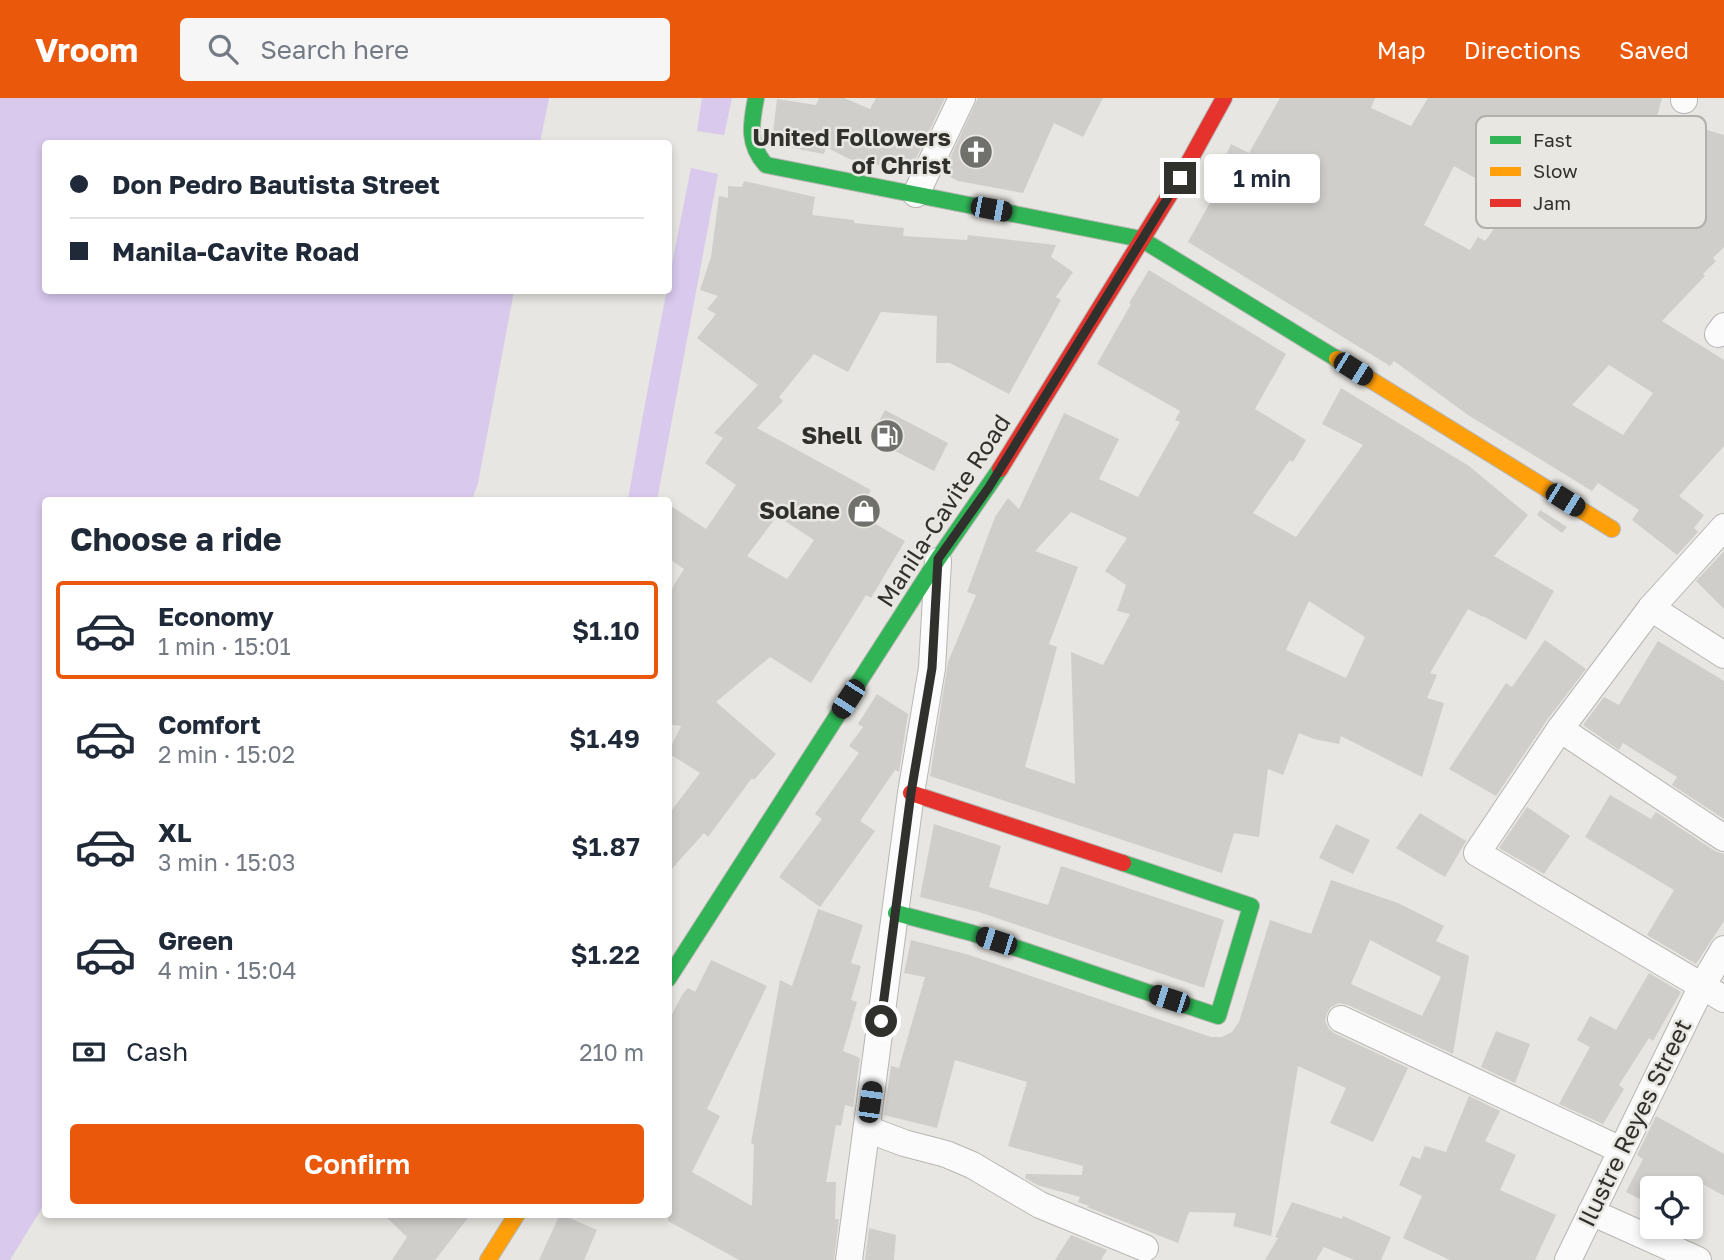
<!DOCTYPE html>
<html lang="en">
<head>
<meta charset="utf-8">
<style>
	:root { --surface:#fff; --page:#f6f6f7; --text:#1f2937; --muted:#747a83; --line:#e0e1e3; --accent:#ea580c }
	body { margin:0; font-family:"Golos Text",sans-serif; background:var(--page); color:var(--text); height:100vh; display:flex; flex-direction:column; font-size:26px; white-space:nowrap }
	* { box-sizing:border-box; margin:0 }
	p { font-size:23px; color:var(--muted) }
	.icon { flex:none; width:38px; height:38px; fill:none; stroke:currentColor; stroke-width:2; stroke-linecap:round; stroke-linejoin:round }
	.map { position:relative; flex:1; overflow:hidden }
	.details { position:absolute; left:42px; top:399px; width:630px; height:721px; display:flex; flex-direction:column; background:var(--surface); border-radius:7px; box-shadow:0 4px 10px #0003 }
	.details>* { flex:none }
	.hud { position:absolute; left:42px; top:42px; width:630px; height:154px; border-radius:7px; box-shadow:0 4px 10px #0003; display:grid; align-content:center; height:154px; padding:0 28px; background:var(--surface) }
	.buttons { position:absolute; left:1640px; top:1078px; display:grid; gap:14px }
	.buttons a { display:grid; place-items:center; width:63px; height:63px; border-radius:7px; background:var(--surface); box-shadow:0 4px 10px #0003; font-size:35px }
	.end { position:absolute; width:32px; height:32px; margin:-16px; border:9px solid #30302d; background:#fff; box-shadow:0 0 0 4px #fff }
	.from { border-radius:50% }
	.bubble { position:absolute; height:49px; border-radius:7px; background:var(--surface); box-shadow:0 4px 10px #0003; font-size:23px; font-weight:600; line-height:49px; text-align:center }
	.car { position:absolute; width:21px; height:42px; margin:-21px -10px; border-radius:9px; box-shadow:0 0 5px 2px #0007; background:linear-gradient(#222 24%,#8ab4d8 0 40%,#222 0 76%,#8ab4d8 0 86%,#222 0) }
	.hud b { display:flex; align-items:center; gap:24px; height:66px; font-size:26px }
	.hud b+b { border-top:2px solid var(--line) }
	.hud i { width:18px; height:18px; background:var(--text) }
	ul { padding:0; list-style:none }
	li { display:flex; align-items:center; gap:21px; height:98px; margin:0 14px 10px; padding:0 14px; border:4px solid transparent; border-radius:7px }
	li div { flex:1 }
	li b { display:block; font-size:26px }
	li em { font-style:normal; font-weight:600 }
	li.current { border-color:var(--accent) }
	li>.icon { width:63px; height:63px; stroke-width:1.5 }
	h2 { padding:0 28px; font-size:32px; line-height:84px }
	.pay { display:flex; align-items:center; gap:18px; height:77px; padding:0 28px; font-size:26px }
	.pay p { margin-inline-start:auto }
	.action { display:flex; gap:14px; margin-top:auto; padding:14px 28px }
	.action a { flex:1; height:80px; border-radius:7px; background:var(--accent); color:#fff; font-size:28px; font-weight:600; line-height:80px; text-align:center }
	header { display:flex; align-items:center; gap:42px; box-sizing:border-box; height:98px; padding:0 35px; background:var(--accent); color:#fff }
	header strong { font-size:33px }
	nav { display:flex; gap:38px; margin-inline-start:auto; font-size:24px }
	.search { width:490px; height:63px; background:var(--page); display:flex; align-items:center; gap:18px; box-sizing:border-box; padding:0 24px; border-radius:7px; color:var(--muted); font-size:26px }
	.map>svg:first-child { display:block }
	.water { fill:#d8c9ed }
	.building { fill:#cfcecb; fill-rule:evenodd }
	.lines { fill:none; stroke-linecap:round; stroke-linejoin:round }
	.street-casing { stroke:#b7b6b3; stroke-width:28 }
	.fast-casing { stroke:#b7b6b3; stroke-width:18 }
	.slow-casing { stroke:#b7b6b3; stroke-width:18 }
	.jam-casing { stroke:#b7b6b3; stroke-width:18 }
	.street { stroke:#fbfbfb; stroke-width:26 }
	.fast { stroke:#30b455; stroke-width:16 }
	.slow { stroke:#ff9f0a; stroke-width:16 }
	.jam { stroke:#e5322d; stroke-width:16 }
	.route { stroke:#30302d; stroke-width:9 }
	.labels { text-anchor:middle; stroke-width:5; stroke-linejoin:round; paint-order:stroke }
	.poi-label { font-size:24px; font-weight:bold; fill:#30302d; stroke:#e8e7e1; text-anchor:end }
	.street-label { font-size:24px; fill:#30302d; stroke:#e8e7e1 }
	.key { fill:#e8e7e1; stroke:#b1b0ab; stroke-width:2 }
	.key-label { font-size:19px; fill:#30302d }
</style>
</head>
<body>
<header>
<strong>Vroom</strong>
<div class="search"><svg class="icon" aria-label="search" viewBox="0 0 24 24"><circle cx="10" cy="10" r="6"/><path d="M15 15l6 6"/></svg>Search here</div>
<nav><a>Map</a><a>Directions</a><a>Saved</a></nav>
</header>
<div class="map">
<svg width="1724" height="1162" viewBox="0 0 1724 1162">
	<rect width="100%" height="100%" fill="#e7e6e2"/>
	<g class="water">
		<path d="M0 0H549L540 45 46 46V192L514 193 478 385 472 402H46L45 1105 10 1162H0Z"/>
		<path d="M702 0H732L724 37 697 33Z"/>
		<path d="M691 70 718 76 657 402H628C647 290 669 181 691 70Z"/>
	</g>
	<g class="building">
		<path d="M819 0H844L870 11 876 0H945L910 73 889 67 888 69 849 61 826 49 824 56 777 47 773 35 777 1 816 7Z"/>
		<path d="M978 0H1103L1083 39 1054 25 1023 95 958 83 943 75Z"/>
		<path d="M1280 0H1375L1371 10 1411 28 1428 0H1662L1655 26 1695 46 1700 30 1724 37V149L1713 160 1716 163 1703 176 1705 178 1662 223 1724 262V348L1679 398 1704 417 1694 430 1698 434 1677 457 1632 422 1639 412 1601 387 1598 385 1592 393 1468 317 1394 263 1390 268 1188 144 1216 94 1211 91 1231 46 1249 55ZM1454 68 1515 103 1485 143 1478 139 1470 152 1424 127ZM1609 267 1653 295 1623 337 1572 307Z"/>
		<path d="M744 83 815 99 812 117 854 122V125L904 130 903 138 967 142 968 137 1056 147 1051 159 1073 174 1056 199 1061 202 1009 296 950 265H936L937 218 881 214 848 274 814 256 779 299 783 303 757 330 871 392 858 416 905 443 871 500 866 497 811 585 770 559 716 604 776 656 754 682 752 680 708 739 704 735 668 775V717L700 675 668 655 681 628 668 626V497L684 471 668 460V406L706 431 736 387 705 365 723 340 714 335 758 287 697 240 716 216 707 211 718 198 700 192 711 159 719 98 728 100V88L742 89ZM777 418 814 442 787 481 747 458Z"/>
		<path d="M1149 172 1286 256 1255 311 1306 342 1293 364 1290 362 1253 415 1296 439 1363 347 1322 326 1341 290 1469 368 1528 417 1494 458 1554 493 1526 542 1483 518V519L1468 511 1430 575 1437 577 1427 600 1444 605 1422 679 1341 638 1339 646 1314 641 1299 635 1283 677 1268 671 1259 739 1234 735 1222 775 930 678 948 564 976 497 967 494 995 419 1008 400 1019 411 1064 315 1119 341 1099 381 1138 399 1180 324 1175 322 1180 313 1097 266 1131 206 1129 205ZM1071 414 1127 440 1105 473 1126 487 1117 513 1130 516 1103 567 1071 554 1075 686 1025 669 1057 549 1049 546 1078 469 1035 453ZM1309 503 1365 539 1346 580 1286 552Z"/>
		<path d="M885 312 948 345 934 373 870 340Z"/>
		<path d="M1540 412 1567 429 1562 435 1537 417Z"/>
		<path d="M1724 453V511L1696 483Z"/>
		<path d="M1545 542 1586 571 1547 622 1496 698 1449 671 1506 585 1512 589Z"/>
		<path d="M1658 543 1724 583V721L1672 687 1677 679 1623 645 1619 652 1583 627 1604 599 1619 607Z"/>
		<path d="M877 596 908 616 899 674 895 672 860 723 875 733 820 809 779 779 822 721 815 716 859 655 849 648 863 629 858 626Z"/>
		<path d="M1610 697 1651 721 1656 714 1715 753 1724 756V823L1696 866 1647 837 1674 792 1585 739Z"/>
		<path d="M1527 709 1570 738 1544 776 1499 750Z"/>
		<path d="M1420 715 1466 743 1445 779 1396 750Z"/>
		<path d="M934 726 1001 748 989 789 1048 807 1061 768 1224 822 1204 890 979 814 920 799Z"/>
		<path d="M1336 726 1370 742 1353 776 1319 760Z"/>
		<path d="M1331 782 1398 805 1444 828 1436 843 1469 858 1453 956 1348 907 1339 905 1331 909 1327 915 1325 923 1329 931 1334 935 1408 970 1373 1044 1330 1025 1346 990 1298 968 1271 1138 1233 1128 1236 1115 1189 1114 1178 1145 1087 1109 1089 1108 1078 1104 1080 1099 1037 1087 1025 1080 1026 1076 1082 1077 1083 1068 1008 1048 1027 984 955 962 937 1030 884 1017 891 968 899 970 925 879 904 875 911 842 966 856 1211 939H1222L1232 934 1239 924 1270 822 1311 836ZM1370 842 1441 879 1422 918 1351 886Z"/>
		<path d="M818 811 863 827 851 865 861 868 851 902 857 904 843 953 860 960 853 1009 845 1007 841 1028 836 1027 826 1084H836L835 1121H839L834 1162H739L668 1123V924L682 897 688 890 695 894 711 862 767 888 707 1011 720 1018 692 1074 752 1108 754 1047 751 1045 780 882 792 888Z"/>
		<path d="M1649 875 1681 894 1653 943 1649 940 1619 987 1624 991 1603 1026 1559 1006 1590 949 1577 942 1590 918 1616 932Z"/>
		<path d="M1496 933 1530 946 1515 985 1481 969Z"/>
		<path d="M1469 998 1500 1013 1485 1043 1516 1057 1500 1092 1556 1117 1535 1162H1450L1403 1140 1422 1098 1399 1087 1412 1058 1420 1061 1425 1048 1446 1054Z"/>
		<path d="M1656 1018 1724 1056V1098L1701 1085 1690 1106V1090H1652V1107L1626 1094 1643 1061 1637 1057Z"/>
		<path d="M1292 1104 1342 1121 1343 1118 1391 1139 1381 1162H1354L1324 1149 1316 1162H1265L1278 1140 1275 1139Z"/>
		<path d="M383 1116H471L435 1162H392L407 1139Z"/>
		<path d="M560 1116 597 1132 584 1162H539Z"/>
		<path d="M869 1130 896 1137 894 1162H865Z"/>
		<path d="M1071 1137 1107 1152 1101 1162H1055Z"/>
	</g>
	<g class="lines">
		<g class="street-casing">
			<g id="street">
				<path d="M1684 2V0"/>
				<path d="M916 96 962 0"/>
				<path d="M1718 236 1724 228"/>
				<path d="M1724 429 1651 510 1560 631 1477 755 1724 901"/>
				<path d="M1651 510 1724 557"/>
				<path d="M1560 631 1724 740"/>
				<path d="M1341 921 1621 1052"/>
				<path d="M867 1031 904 1045 946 1056 972 1067 1040 1107 1145 1150"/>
				<path d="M1591 1114 1698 1162"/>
				<path d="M849 1162 911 695 932 570 938 463"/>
				<path d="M1568 1162 1702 888 1724 851"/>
			</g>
		</g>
		<g class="fast-casing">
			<g id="fast">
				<path d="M756 0C751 26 747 46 766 67L1141 141 1337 261"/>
				<path d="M896 815 972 835 1218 918 1251 808 1123 765"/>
				<path d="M668 881 938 461 1000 371"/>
			</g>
		</g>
		<g class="slow-casing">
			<g id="slow">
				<path d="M1337 261 1612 431"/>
				<path d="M488 1162 517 1116"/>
			</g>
		</g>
		<g class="jam-casing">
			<g id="jam">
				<path d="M1000 371 1180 80 1224 0"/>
				<path d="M911 695 1123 765"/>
			</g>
		</g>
		<use href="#street" class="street"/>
		<use href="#fast" class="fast"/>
		<use href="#slow" class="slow"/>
		<use href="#jam" class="jam"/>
	</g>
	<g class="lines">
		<path class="route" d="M881 923 911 695 932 570 938 461 989 389 1180 80"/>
	</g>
	<defs>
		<g id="church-disc" transform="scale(1.75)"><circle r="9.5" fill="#70706c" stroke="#e8e7e1"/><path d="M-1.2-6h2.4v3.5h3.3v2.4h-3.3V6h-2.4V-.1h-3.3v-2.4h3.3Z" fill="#fff"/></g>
		<g id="fuel-disc" transform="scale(1.75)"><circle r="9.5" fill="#70706c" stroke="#e8e7e1"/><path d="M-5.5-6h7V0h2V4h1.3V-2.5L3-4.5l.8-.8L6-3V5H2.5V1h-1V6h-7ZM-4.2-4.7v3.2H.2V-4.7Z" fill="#fff"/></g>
		<g id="shop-disc" transform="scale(1.75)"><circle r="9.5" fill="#70706c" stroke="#e8e7e1"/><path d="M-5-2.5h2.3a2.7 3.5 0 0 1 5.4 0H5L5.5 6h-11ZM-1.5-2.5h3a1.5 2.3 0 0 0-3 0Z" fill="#fff"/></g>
	</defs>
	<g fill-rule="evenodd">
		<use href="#church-disc" x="976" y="54"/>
		<use href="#fuel-disc" x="887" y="338"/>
		<use href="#shop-disc" x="864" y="413"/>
	</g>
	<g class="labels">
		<g class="poi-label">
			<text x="951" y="48">United Followers<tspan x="951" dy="28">of Christ</tspan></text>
			<text x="862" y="346">Shell</text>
			<text x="840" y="421">Solane</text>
		</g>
		<g class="street-label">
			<text transform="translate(944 413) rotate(-57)" y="8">Manila-Cavite Road</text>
			<text transform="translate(1635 1025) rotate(-64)" y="8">Ilustre Reyes Street</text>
		</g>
	</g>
	<rect x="1476" y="18" width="230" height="112" rx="10" class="key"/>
	<rect x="1490" y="38" width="31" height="8" fill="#30b455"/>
	<rect x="1490" y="69" width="31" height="9" fill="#ff9f0a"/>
	<rect x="1490" y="101" width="31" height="8" fill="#e5322d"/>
	<g class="key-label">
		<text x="1533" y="49">Fast</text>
		<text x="1533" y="80">Slow</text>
		<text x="1533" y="112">Jam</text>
	</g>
</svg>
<div class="buttons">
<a><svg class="icon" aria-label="locate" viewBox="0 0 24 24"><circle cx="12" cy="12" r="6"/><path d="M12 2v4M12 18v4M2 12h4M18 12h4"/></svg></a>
</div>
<i class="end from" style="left:881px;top:923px"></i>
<i class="end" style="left:1180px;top:80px"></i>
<div class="bubble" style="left:1204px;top:56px;width:116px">1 min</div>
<i class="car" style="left:991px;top:111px;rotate:101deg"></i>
<i class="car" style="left:1353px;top:271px;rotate:122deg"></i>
<i class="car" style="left:1565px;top:402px;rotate:122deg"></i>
<i class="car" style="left:848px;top:601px;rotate:213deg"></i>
<i class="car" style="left:996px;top:843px;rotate:288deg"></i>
<i class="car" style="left:1169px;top:901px;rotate:288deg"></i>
<i class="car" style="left:870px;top:1004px;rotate:8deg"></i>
<div class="hud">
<b><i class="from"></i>Don Pedro Bautista Street</b>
<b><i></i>Manila-Cavite Road</b>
</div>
<section class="details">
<h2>Choose a ride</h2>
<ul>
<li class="current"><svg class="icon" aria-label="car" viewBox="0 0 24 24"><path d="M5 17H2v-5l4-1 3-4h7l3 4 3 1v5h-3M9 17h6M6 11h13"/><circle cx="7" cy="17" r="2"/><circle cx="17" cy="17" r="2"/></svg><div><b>Economy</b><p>1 min · 15:01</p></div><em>$1.10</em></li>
<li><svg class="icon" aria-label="car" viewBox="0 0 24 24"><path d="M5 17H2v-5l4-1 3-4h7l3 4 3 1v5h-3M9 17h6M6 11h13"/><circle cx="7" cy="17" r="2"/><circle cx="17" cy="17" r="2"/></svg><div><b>Comfort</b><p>2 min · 15:02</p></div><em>$1.49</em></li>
<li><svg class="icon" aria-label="car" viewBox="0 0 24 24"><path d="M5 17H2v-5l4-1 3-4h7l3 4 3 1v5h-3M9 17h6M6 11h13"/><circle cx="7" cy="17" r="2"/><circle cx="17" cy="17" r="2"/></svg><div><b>XL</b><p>3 min · 15:03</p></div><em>$1.87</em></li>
<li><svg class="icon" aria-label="car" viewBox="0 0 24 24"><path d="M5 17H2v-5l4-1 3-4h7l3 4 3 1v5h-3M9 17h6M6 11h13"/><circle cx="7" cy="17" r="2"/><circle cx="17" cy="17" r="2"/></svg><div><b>Green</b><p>4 min · 15:04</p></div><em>$1.22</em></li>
</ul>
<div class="pay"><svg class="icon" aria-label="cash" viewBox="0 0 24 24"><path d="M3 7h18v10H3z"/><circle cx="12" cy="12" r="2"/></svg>Cash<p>210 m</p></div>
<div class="action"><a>Confirm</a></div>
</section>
</div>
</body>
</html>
